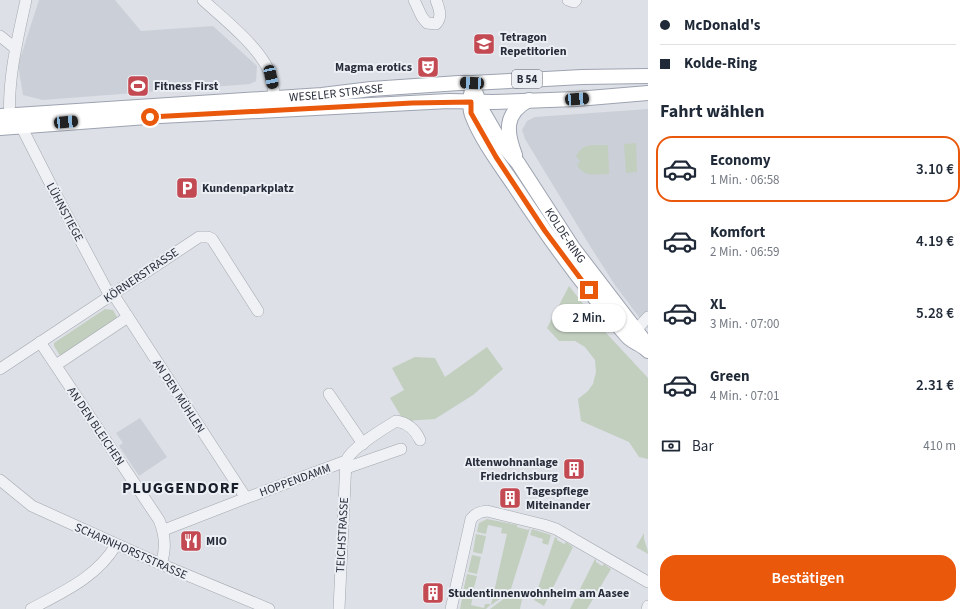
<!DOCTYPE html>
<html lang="de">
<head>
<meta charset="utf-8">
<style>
	:root { --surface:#fff; --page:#f2f2f3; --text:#1f2937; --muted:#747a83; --line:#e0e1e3; --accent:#ea580c }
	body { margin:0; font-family:"Source Sans 3",sans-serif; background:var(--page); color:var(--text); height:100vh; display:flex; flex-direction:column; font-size:15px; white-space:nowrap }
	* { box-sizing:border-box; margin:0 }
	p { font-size:13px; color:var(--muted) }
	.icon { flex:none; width:22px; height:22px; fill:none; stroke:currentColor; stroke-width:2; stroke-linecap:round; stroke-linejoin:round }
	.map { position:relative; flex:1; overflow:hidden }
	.side { display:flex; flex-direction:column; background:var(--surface); width:320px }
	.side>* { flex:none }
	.banner { display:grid; align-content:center; height:88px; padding:0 12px; background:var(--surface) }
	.end { position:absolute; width:18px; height:18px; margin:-9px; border:5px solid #ea580c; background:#fff; box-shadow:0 0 0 2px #fff }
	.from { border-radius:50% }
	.bubble { position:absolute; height:28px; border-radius:14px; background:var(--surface); box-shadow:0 1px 3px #0004; font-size:13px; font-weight:600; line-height:28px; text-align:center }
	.car { position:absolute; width:12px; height:24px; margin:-12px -6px; border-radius:5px; box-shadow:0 0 3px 1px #0007; background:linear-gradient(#222 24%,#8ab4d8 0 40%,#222 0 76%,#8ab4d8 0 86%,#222 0) }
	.banner b { display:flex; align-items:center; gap:14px; height:38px; font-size:15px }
	.banner b+b { border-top:1px solid var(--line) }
	.banner i { width:10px; height:10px; background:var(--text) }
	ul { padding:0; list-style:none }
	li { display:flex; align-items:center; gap:12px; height:66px; margin:0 8px 6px; padding:0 4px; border:2px solid transparent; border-radius:16px }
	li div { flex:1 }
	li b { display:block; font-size:15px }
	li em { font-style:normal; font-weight:600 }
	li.active { border-color:var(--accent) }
	li>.icon { width:36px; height:36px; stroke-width:1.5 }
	h2 { padding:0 12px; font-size:18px; line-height:48px }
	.pay { display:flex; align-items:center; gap:10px; height:44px; padding:0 12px; font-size:15px }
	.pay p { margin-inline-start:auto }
	.action { display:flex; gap:8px; margin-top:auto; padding:8px 12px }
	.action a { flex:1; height:46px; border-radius:16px; background:var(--accent); color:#fff; font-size:16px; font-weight:600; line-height:46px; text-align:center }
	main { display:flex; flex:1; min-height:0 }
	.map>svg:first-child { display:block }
	.built { fill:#cbcfd7 }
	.green { fill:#c2cfbf }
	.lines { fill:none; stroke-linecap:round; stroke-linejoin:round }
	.minor-casing { stroke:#a3a7af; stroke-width:12 }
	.major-casing { stroke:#9da3b0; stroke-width:16 }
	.minor { stroke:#eff1f4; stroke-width:11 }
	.major { stroke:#fff; stroke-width:14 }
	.route { stroke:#ea580c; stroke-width:5 }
	.labels { text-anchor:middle; stroke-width:4; stroke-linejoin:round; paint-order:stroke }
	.shield { fill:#eceff4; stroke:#636772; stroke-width:1 }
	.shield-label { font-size:11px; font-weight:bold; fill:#282d3b }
	.poi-label { font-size:12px; font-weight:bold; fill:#282d3b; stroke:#eceff4; text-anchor:start }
	.street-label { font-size:12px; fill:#282d3b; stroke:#eceff4 }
	.district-label { font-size:16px; font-weight:bold; letter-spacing:1px; fill:#1a1f2c; stroke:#eceff4 }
</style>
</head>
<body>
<main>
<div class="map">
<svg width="648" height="609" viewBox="0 0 648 609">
	<rect width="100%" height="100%" fill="#dde0e6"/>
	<g class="built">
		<path d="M39 0H115L141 31 213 26 257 66 256 81 250 84 43 100 23 95 18 65Z"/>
		<path d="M648 109V329L615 285 590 246 525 139 522 130 527 121 535 117Z"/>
		<path d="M140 418 167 457 139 476 119 446 123 443 116 433Z"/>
	</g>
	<g class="green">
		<path d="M636 143 637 172 626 173 624 144Z"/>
		<path d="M592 145H608L609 174C597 174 584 178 577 165L580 161 576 156C580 149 584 146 592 145Z"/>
		<path d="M569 286 608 335 648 378V459L639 457 629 442 581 421 578 399 588 391 593 384 596 372 595 360 585 347 575 341H559L547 328Z"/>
		<path d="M105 309 113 310 118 319 61 357 54 346V343Z"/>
		<path d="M487 347 503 369 473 395 435 419 404 421 390 398 404 390 392 368 415 357 435 358 445 377Z"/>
		<path d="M487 519 517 525V527L528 530 530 528 510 592 491 605 507 534 501 533 502 528 488 525 486 534 477 532 479 523Z"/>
		<path d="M532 529 551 535 548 545 542 543 543 539 530 535Z"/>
		<path d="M644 533C643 542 648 546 648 554L636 547Z"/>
		<path d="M476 534 486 536 482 554 473 552Z"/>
		<path d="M555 537 557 538V540L564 544 566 542 573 547 544 606 534 600Z"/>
		<path d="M472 555 481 557 477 574 468 572Z"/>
		<path d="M595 559 596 560V562L602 566 604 564 611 569 587 609H570Z"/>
		<path d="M467 574 477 576 472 595 463 592Z"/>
		<path d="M463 594 473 596 471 605 484 608 485 604H491L486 609H460Z"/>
		<path d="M510 595 522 599 520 609H490L505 598Z"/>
	</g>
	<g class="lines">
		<g class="minor-casing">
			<g id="minor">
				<path d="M203 0C223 18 258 46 269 71 272 79 273 89 275 98"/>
				<path d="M414 0 422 17 427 23 436 24C443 16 439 9 436 0"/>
				<path d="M568 0 574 2 576 0"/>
				<path d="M0 36 15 48"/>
				<path d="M10 123C7 81 17 41 26 0"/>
				<path d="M21 126 54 191 110 296"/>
				<path d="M113 294 246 498"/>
				<path d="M636 330 648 317"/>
				<path d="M40 342 159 520C165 534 166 550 161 564"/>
				<path d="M56 365 128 317"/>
				<path d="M0 369 199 237H208L212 239 258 311"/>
				<path d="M329 394 363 444"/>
				<path d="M346 468 401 449"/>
				<path d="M0 480 32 506 158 563 269 609"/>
				<path d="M164 530 246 498 346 461C352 447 382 430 396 421 408 423 415 429 420 440"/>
				<path d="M31 609C63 592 97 577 116 545"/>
				<path d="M339 609 346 461"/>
				<path d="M451 609 471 519C476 513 480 512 487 511L544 525 556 529 648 582"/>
				<path d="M647 609 648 606"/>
			</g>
		</g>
		<g class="major-casing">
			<g id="major">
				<path d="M471 94C471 100 469 108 472 115 481 139 499 163 514 185 548 237 585 289 627 336 633 343 642 344 648 351"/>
				<path id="s1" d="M476 94 483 112 501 143 518 163 573 248 642 338 643 345"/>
				<path id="s2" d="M0 116 322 95 371 89 459 83H472L582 77 648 76"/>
				<path d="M0 128 160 116 449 101 493 102 577 99 648 93"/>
				<path d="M515 155C506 132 504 113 529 100"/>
			</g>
		</g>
		<use href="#minor" class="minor"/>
		<use href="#major" class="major"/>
	</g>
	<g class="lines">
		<path class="route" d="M150 117 412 103 471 102V113L496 157 545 231 589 290"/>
	</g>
	<defs>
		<g id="school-square" transform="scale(1.15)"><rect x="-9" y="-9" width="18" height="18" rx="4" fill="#c34a53" stroke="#eceff4"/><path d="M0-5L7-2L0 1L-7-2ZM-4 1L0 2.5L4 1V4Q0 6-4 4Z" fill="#fff"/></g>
		<g id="theatre-square" transform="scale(1.15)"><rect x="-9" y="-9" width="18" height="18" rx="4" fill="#c34a53" stroke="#eceff4"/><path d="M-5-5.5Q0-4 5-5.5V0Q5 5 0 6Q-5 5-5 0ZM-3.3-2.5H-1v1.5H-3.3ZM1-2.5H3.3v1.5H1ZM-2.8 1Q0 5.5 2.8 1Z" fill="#fff"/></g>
		<g id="stadium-square" transform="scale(1.15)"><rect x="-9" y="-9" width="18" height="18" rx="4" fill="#c34a53" stroke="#eceff4"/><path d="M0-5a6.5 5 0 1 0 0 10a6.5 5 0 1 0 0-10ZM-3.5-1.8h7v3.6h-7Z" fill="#fff"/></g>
		<g id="parking-square" transform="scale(1.15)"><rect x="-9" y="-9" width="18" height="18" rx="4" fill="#c34a53" stroke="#eceff4"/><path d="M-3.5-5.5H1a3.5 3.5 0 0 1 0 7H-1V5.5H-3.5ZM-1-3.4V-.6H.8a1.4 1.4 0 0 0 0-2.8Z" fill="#fff"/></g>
		<g id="building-square" transform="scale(1.15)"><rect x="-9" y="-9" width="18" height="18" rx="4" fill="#c34a53" stroke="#eceff4"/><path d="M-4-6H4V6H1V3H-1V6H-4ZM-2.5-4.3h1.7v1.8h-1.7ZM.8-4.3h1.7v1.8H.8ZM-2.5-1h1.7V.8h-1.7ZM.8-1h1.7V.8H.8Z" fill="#fff"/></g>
		<g id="restaurant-square" transform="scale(1.15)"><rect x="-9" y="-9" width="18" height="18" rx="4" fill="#c34a53" stroke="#eceff4"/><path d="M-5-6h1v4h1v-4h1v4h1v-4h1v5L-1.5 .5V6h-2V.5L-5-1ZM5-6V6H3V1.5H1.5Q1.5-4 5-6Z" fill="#fff"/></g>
	</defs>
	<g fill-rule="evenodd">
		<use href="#school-square" x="484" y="44"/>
		<use href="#theatre-square" x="428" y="67"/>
		<use href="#stadium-square" x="138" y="86"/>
		<use href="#parking-square" x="187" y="188"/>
		<use href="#building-square" x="574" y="469"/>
		<use href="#building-square" x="510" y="498"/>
		<use href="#restaurant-square" x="191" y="541"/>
		<use href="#building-square" x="433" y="593"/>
	</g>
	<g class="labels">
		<rect class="shield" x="512" y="70" width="30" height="18" rx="3"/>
		<g class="shield-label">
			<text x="527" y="83">B 54</text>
		</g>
		<g class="poi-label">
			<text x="500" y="41">Tetragon<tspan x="500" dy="14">Repetitorien</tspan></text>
			<text x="412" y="71" text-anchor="end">Magma erotics</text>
			<text x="154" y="90">Fitness First</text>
			<text x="202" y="192">Kundenparkplatz</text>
			<text x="558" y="466" text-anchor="end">Altenwohnanlage<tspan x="558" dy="14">Friedrichsburg</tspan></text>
			<text x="526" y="495">Tagespflege<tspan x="526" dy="14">Miteinander</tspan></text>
			<text x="206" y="545">MIO</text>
			<text x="448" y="597">Studentinnenwohnheim am Aasee</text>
		</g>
		<g class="street-label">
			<text dy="4" stroke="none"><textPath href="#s2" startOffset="337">WESELER STRASSE</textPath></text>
			<text transform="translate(65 212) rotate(62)" y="4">LÜHNSTIEGE</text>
			<text dy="4" stroke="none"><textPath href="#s1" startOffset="168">KOLDE-RING</textPath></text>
			<text transform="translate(141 275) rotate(-34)" y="4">KÖRNERSTRASSE</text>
			<text transform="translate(179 396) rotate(57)" y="4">AN DEN MÜHLEN</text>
			<text transform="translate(96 426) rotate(56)" y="4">AN DEN BLEICHEN</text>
			<text transform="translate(295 480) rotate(-20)" y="4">HOPPENDAMM</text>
			<text transform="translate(342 535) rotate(-87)" y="4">TEICHSTRASSE</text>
			<text transform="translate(131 551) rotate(24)" y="4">SCHARNHORSTSTRASSE</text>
		</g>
		<g class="district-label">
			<text x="181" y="493">PLUGGENDORF</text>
		</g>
	</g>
</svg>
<i class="end from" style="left:150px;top:117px"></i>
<i class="end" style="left:589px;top:290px"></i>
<div class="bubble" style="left:552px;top:304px;width:74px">2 Min.</div>
<i class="car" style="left:271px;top:77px;rotate:168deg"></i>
<i class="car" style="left:472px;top:83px;rotate:273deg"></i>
<i class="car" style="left:577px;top:99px;rotate:86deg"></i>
<i class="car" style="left:66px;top:122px;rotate:85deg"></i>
</div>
<section class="side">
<div class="banner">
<b><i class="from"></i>McDonald's</b>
<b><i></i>Kolde-Ring</b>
</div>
<h2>Fahrt wählen</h2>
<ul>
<li class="active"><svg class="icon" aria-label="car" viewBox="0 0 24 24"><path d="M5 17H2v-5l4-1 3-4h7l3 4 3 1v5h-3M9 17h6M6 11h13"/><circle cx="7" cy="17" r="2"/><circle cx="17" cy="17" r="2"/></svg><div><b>Economy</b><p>1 Min. · 06:58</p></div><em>3.10 €</em></li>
<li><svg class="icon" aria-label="car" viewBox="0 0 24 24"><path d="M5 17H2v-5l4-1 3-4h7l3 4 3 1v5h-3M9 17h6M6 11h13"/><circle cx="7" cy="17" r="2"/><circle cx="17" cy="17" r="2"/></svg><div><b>Komfort</b><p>2 Min. · 06:59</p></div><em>4.19 €</em></li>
<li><svg class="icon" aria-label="car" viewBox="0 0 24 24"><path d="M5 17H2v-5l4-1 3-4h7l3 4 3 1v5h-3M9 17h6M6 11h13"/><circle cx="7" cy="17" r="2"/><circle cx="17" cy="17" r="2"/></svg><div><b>XL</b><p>3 Min. · 07:00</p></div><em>5.28 €</em></li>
<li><svg class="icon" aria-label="car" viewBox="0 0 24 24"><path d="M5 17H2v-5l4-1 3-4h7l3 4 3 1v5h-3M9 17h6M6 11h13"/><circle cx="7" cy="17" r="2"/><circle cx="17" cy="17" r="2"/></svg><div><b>Green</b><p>4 Min. · 07:01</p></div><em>2.31 €</em></li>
</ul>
<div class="pay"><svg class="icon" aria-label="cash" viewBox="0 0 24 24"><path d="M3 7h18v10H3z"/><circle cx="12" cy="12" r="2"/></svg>Bar<p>410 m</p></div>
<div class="action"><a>Bestätigen</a></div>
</section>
</main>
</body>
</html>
